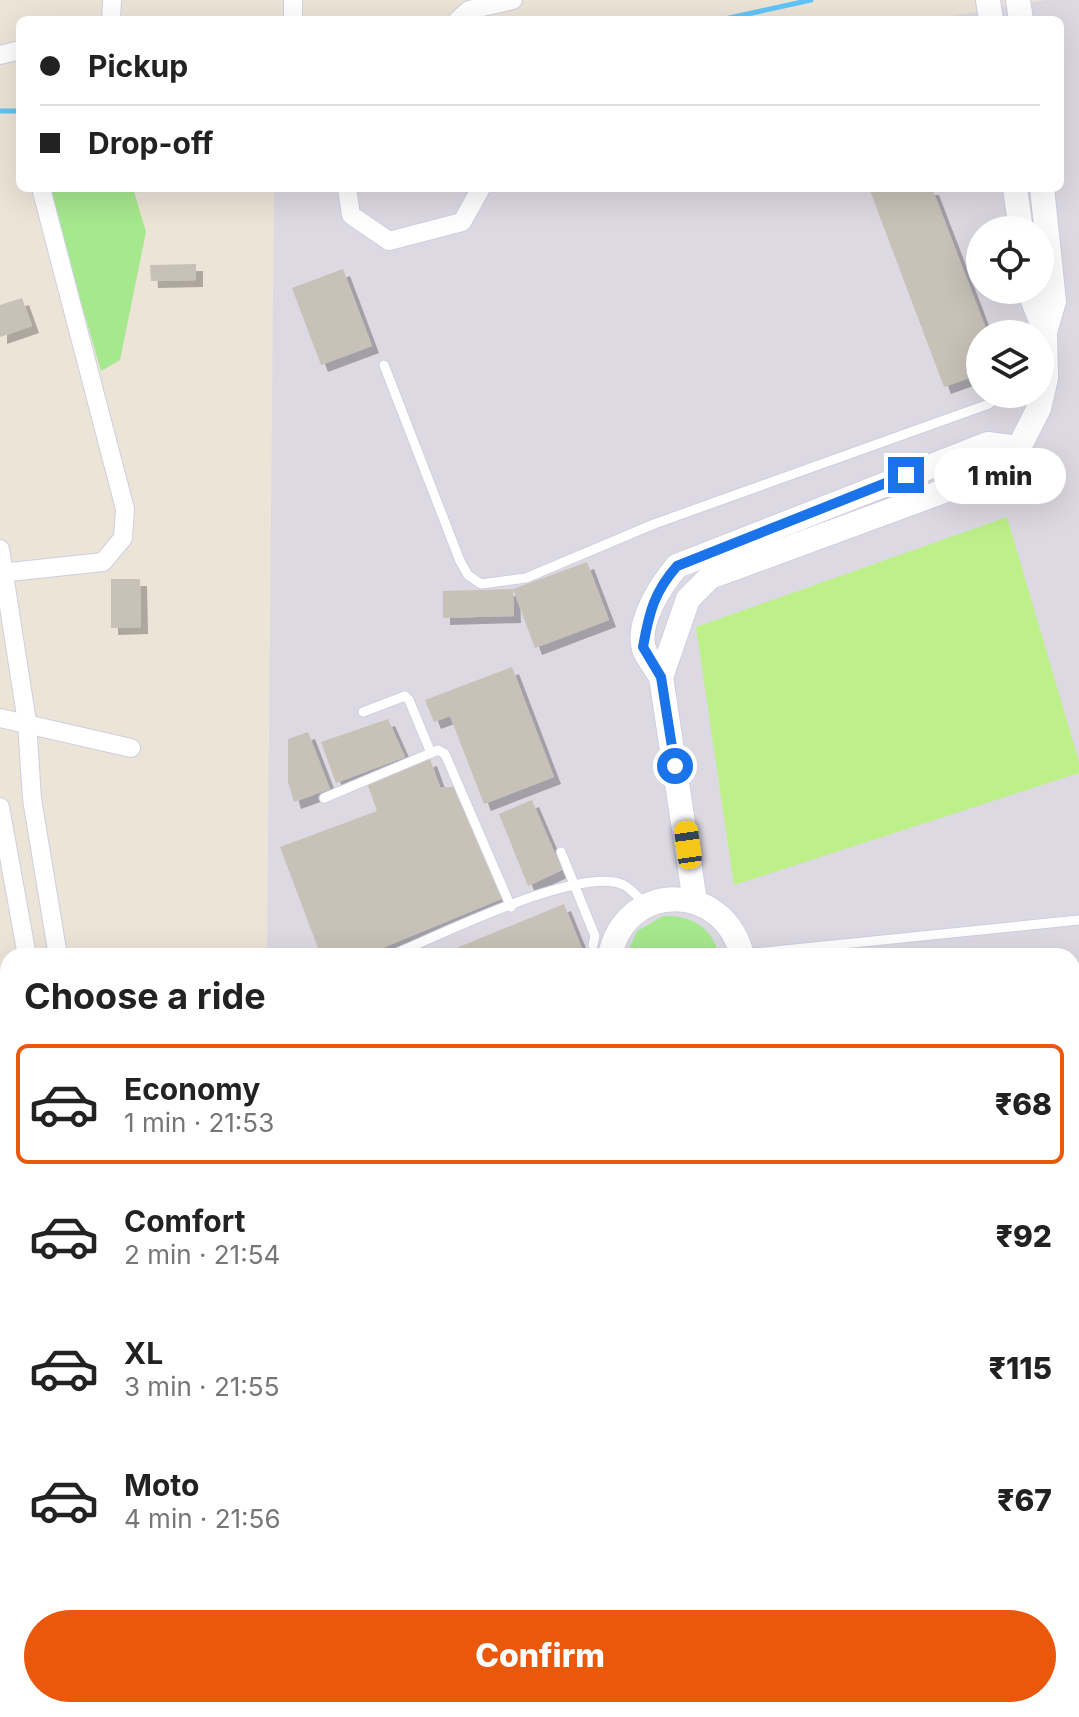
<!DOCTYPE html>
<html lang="en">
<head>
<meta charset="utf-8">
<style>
	:root { --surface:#fff; --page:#f2f2f2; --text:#222; --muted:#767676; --line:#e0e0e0; --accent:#ea580c }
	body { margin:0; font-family:Inter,sans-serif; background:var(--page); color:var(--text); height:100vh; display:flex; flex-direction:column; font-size:30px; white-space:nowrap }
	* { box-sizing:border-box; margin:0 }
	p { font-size:26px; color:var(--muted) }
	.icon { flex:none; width:44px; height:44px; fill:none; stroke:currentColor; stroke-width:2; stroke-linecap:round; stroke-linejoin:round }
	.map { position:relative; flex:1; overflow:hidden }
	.sheet { position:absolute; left:0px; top:948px; width:1080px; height:770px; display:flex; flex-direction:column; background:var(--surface); border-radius:24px 24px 0 0; box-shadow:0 8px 32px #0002 }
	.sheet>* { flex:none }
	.top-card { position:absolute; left:16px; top:16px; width:1048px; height:176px; border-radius:12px; box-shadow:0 8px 32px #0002; display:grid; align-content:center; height:176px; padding:0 24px; background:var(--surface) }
	.controls { position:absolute; left:966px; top:216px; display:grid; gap:16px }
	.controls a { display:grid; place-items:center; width:88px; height:88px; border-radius:50%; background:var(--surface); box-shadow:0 8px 32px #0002; font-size:40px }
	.end { position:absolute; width:36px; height:36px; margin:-18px; border:10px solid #1a73e8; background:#fff; box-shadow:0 0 0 4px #fff }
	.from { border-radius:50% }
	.bubble { position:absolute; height:56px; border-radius:28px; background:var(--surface); box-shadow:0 8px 32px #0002; font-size:26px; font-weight:800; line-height:56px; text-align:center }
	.car { position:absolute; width:24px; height:48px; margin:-24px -12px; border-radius:10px; box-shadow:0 0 6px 2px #0007; background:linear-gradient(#f5c518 24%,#345 0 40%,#f5c518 0 76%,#345 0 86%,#f5c518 0) }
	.top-card b { display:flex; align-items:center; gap:28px; height:76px; font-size:30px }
	.top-card b+b { border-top:2px solid var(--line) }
	.top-card i { width:20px; height:20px; background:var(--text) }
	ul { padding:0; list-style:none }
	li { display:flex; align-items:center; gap:24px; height:120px; margin:0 16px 12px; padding:0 8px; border:4px solid transparent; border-radius:12px }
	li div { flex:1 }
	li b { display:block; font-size:30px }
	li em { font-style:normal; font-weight:800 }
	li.selected { border-color:var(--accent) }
	li>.icon { width:72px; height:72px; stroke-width:1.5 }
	h2 { padding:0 24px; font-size:36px; line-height:96px }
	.action { display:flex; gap:16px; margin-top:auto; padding:16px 24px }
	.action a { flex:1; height:92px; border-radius:48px; background:var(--accent); color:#fff; font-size:32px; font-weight:800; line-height:92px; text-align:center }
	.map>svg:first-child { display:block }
	.industrial { fill:#ddd9e3; fill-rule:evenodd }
	.education { fill:#f0e5c5 }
	.green { fill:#a6e88e }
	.pitch { fill:#bdf089 }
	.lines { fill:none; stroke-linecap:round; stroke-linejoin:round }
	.stream { stroke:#60c4f8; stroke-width:5 }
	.building { fill:#c7c1b7; filter:url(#shadow) }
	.service-casing { stroke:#cdcfe2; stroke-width:11 }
	.minor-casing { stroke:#cdcfe2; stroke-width:20 }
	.tertiary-casing { stroke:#cdcfe2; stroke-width:26 }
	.secondary-casing { stroke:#cdcfe2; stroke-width:28 }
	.service { stroke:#fff; stroke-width:9 }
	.minor { stroke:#fff; stroke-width:18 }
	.tertiary { stroke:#fff; stroke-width:24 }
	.secondary { stroke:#fff; stroke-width:26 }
	.route { stroke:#1a73e8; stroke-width:10 }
</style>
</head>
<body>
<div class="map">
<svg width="1079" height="1717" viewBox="0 0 1079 1717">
	<defs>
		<filter id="shadow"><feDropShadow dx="7" dy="7" stdDeviation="0" flood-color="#0004"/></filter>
	</defs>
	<rect width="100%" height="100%" fill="#ece4d7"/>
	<path class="industrial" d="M1046 0H1079V1199H1072V956H267L274 188H1060V20H929ZM980 230H1040V290H980ZM980 334H1040V394H980Z"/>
	<path class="education" d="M1072 1199H1079V1568L1072 1565Z"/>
	<g class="green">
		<path d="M48 188H133L146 232 120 360 101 371Z"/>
		<path d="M663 916C691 915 713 927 719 956H626L637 931Z"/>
	</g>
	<g class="pitch">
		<path d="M1007 517 1079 762V773L734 885 696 627Z"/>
		<path d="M1072 1390 1079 1391V1559L1072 1556Z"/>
	</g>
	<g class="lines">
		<g class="stream">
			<path d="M720 20 811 0"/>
			<path d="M0 111H20"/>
		</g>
	</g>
	<g class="building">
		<path d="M869 188H932L988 334H980V374L944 387Z"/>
		<path d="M196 264V280L151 281 150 265Z"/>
		<path d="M343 269 372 346 321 365 292 288Z"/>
		<path d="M22 298 32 326 0 337V305Z"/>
		<path d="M587 562 609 620 535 648 513 589 514 616 443 618V591L513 589Z"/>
		<path d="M111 579H140L141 627 111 628Z"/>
		<path d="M512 667 554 777 484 804 450 716 434 722 425 700Z"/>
		<path d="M388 719 405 757 336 783 321 742Z"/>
		<path d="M308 732 330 789 294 802 288 782V739Z"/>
		<path d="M430 759 440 787H457L501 899 363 956H321L280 847 377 811 367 783Z"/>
		<path d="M532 800 562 870 528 886 499 814Z"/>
		<path d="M564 904 585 956H437Z"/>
		<rect x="1072" y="1321" width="7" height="44"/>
		<path d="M67 1710H114V1717L67 1714Z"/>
		<path d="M321 1710H359L358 1717H321Z"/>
		<path d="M417 1710H448L446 1717H415Z"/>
		<path d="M470 1710 494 1716V1717H468Z"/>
		<path d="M705 1710 703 1717H639L619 1711Z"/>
		<path d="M780 1710H826L824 1717H778Z"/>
	</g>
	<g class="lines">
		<g class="service-casing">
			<g id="service">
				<path d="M384 365 460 561 468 575 481 584 526 578 654 524 989 404 1000 394"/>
				<path d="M363 712 405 696 409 700 431 753 438 750 445 754 511 907"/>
				<path d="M324 798 431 753"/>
				<path d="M561 852 595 936 593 945"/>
				<path d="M744 954 1079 920"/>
				<path d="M390 956C436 937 581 864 624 885 632 889 640 900 647 906"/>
				<path d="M1072 1183H1079"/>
			</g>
		</g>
		<g class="minor-casing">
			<g id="minor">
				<path d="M111 20 112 0"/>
				<path d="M293 20V0"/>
				<path d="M458 20 469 10 513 0"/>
				<path d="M0 55 20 50"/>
				<path d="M347 188 351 215 389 241 462 222 481 188"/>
				<path d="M0 549 27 722 32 799 58 956"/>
				<path d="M0 573 103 562 123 538 125 509 41 188"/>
				<path d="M0 718 131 748"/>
				<path d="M0 807 27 956"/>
				<path d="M0 987 8 989"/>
				<path d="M0 1289 8 1285"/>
				<path d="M0 1482 8 1534"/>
				<path d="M0 1628 8 1667"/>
				<path d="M0 1688H8"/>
				<path d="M35 1710 36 1717"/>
				<path d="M518 1710 545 1717"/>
				<path d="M254 1717V1710"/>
				<path d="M379 1717 380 1710"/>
				<path d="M596 1717 598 1710"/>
			</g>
		</g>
		<g class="tertiary-casing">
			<g id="tertiary">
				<path d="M988 0 991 20"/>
				<path d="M1018 0 1021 20"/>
				<path d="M1015 188 1021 230"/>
				<path d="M1029 290 1045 332"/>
				<path d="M661 677 688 599 710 577 1009 467 1039 408 1046 378 1045 332 1054 301 1042 188"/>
				<path d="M695 902 661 677C656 668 647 658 644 649 636 623 661 585 677 566L988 444 1020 448"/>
				<path d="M610 956C625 880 725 881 742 956"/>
				<path d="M0 1343 8 1339"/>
				<path d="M0 1365 8 1360"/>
				<path d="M719 1717 721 1710"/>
				<path d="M746 1717 749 1710"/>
			</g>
		</g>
		<g class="secondary-casing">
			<g id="secondary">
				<path d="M0 1209 8 1214"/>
				<path d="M0 1243 8 1248"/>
				<path d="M1072 1608 1079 1611"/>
				<path d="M1072 1637 1079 1640"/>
			</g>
		</g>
		<use href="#service" class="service"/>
		<use href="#minor" class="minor"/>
		<use href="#tertiary" class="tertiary"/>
		<use href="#secondary" class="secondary"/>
	</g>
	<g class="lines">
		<path class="route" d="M675 766 661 677 643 647C649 613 654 592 677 566L906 475"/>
	</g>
</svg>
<div class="controls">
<a><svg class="icon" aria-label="locate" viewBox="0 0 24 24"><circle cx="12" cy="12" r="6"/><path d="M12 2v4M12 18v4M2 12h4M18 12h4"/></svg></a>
<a><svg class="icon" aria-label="layers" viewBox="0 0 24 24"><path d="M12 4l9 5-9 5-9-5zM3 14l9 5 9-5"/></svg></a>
</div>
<i class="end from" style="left:675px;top:766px"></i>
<i class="end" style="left:906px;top:475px"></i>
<div class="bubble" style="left:934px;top:448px;width:132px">1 min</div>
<i class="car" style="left:688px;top:845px;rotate:352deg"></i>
<div class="top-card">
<b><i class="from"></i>Pickup</b>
<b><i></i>Drop-off</b>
</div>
<section class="sheet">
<h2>Choose a ride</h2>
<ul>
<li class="selected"><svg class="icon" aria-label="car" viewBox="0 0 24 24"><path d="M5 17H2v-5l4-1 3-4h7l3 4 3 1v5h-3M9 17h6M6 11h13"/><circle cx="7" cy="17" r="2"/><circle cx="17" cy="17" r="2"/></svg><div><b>Economy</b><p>1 min · 21:53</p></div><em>₹68</em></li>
<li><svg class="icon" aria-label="car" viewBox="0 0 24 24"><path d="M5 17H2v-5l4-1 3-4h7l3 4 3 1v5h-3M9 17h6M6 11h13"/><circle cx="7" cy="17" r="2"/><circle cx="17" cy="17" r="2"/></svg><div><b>Comfort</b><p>2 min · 21:54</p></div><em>₹92</em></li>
<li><svg class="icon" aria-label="car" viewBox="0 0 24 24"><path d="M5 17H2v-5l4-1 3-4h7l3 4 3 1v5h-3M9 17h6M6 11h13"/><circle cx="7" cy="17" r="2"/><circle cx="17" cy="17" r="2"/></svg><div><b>XL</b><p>3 min · 21:55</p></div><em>₹115</em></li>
<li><svg class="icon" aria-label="car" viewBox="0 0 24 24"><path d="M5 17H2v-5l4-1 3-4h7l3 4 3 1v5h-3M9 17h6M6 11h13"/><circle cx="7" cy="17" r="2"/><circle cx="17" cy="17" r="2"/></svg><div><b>Moto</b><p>4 min · 21:56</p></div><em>₹67</em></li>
</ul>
<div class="action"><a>Confirm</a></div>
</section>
</div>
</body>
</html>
